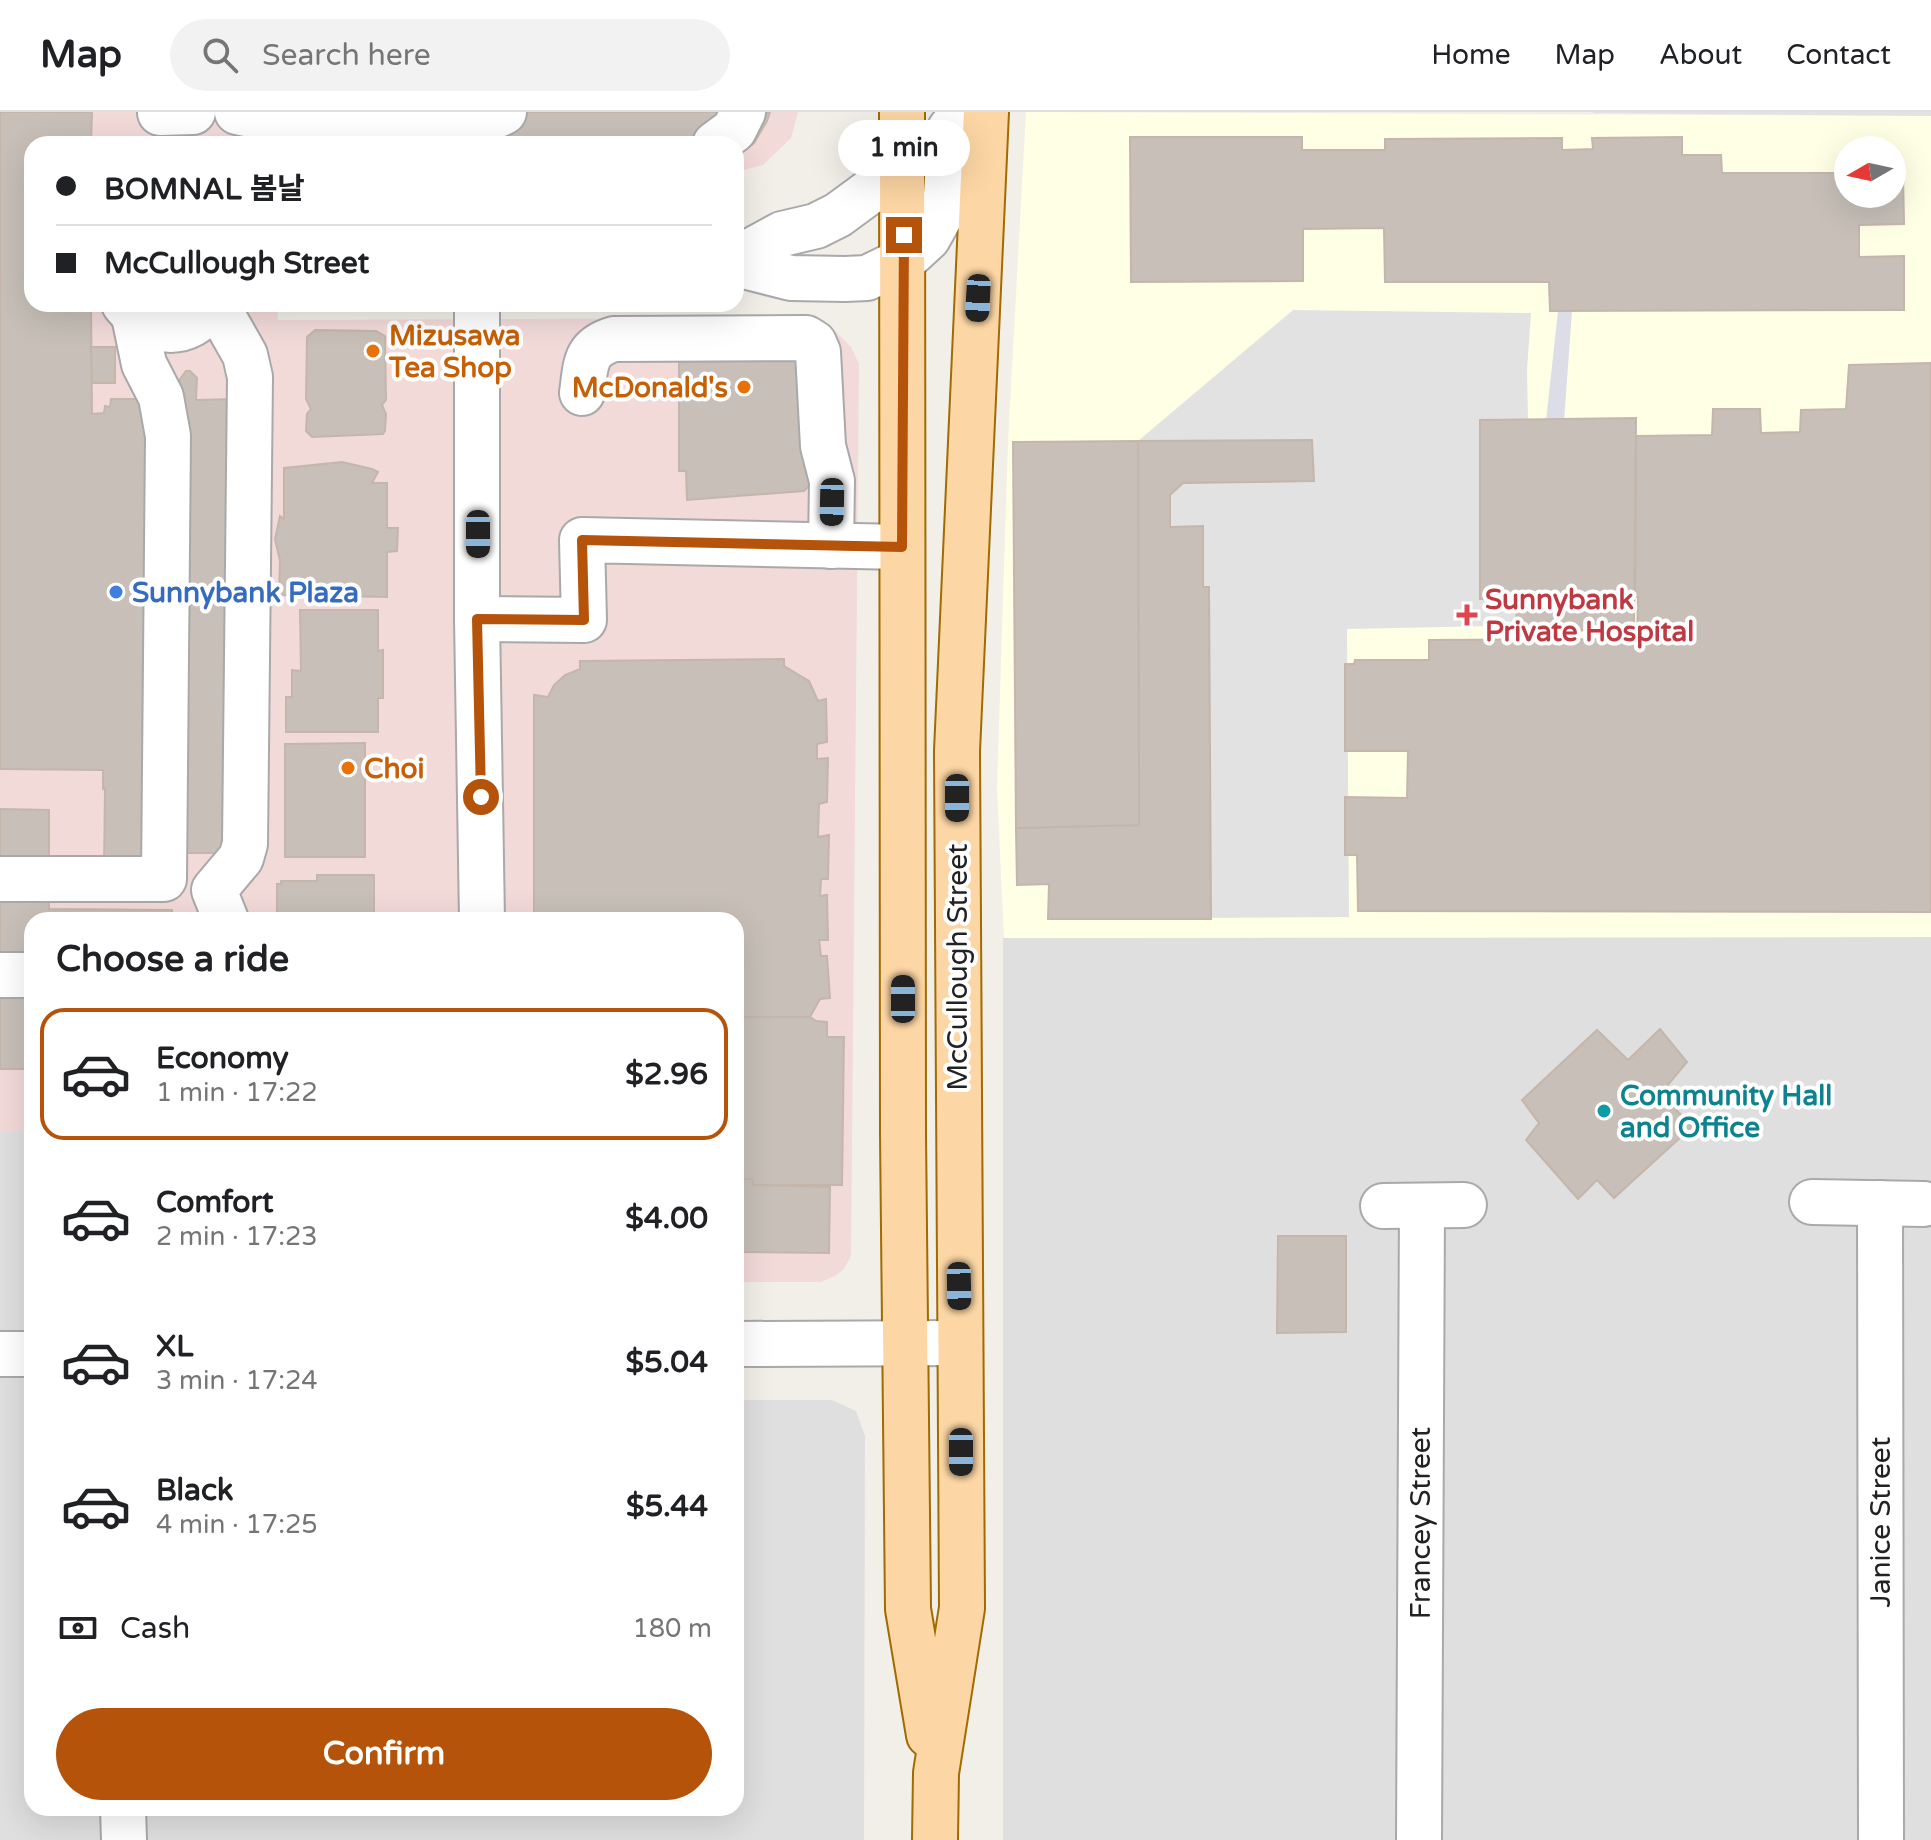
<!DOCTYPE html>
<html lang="en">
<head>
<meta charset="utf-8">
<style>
	:root { --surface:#fff; --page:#f2f2f2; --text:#202124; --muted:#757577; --line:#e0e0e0; --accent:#b45309 }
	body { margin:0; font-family:"Varela Round","Noto Sans KR",sans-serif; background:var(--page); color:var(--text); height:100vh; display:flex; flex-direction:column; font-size:30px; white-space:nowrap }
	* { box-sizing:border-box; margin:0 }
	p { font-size:26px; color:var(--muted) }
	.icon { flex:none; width:44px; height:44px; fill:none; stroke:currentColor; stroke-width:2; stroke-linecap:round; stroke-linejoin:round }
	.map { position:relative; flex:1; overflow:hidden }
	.side { position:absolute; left:24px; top:800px; width:720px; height:904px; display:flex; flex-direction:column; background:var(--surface); border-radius:24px; box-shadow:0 8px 32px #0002 }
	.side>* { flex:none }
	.hud { position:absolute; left:24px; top:24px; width:720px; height:176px; border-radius:24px; box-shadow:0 8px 32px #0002; display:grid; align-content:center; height:176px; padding:0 32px; background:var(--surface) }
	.needle { width:52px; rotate:261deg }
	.fabs { position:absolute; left:1834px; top:24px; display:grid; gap:16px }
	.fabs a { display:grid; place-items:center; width:72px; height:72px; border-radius:50%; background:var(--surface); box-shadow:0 8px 32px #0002; font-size:40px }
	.end { position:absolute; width:36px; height:36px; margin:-18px; border:10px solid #b45309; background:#fff; box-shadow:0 0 0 4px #fff }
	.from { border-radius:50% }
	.bubble { position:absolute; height:56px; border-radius:28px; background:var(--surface); box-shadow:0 8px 32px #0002; font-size:26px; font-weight:700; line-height:56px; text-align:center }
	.car { position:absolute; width:24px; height:48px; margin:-24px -12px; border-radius:10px; box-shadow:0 0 6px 2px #0007; background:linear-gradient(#222 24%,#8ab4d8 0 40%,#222 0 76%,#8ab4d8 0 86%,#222 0) }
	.hud b { display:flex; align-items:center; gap:28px; height:76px; font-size:30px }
	.hud b+b { border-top:2px solid var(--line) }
	.hud i { width:20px; height:20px; background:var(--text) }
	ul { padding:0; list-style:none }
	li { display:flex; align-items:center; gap:24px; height:132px; margin:0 16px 12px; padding:0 16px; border:4px solid transparent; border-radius:24px }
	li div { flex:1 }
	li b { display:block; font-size:30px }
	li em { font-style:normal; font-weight:700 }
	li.active { border-color:var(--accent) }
	li>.icon { width:72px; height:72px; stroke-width:1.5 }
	h2 { padding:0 32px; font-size:36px; line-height:96px }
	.pay { display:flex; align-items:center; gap:20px; height:88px; padding:0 32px; font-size:30px }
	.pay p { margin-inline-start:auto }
	.button { display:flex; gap:16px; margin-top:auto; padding:16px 32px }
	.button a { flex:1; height:92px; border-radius:48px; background:var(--accent); color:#fff; font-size:32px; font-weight:700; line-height:92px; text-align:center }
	header { display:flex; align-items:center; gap:48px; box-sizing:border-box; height:112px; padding:0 40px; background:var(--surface); border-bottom:2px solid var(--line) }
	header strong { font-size:38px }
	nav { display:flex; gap:44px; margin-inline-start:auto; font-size:28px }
	.search { width:560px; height:72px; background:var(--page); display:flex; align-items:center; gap:20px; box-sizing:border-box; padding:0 28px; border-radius:44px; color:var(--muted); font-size:30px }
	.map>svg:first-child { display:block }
	.residential { fill:#e0dfdf }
	.commercial { fill:#f2dad9 }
	.education { fill:#ffffe5; fill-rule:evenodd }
	.parking { fill:#e2e2e2 }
	.plaza { fill:#dddde8 }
	.building { fill:#c7bfb8; stroke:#c4b6ab; stroke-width:2 }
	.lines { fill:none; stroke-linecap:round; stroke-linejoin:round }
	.minor-casing { stroke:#a9a9a9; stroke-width:48 }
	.major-casing { stroke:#a06b00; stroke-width:48 }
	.minor { stroke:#fff; stroke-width:44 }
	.major { stroke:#fcd6a4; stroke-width:44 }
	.route { stroke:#b45309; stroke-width:10 }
	.food-dot { fill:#e8710a; stroke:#fff; stroke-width:3 }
	.shop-dot { fill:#3f7fe0; stroke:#fff; stroke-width:3 }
	.health-dot { fill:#e0444e; stroke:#fff; stroke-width:3 }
	.culture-dot { fill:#0f9aa8; stroke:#fff; stroke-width:3 }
	.labels { text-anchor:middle; stroke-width:8; stroke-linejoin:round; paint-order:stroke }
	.food-label { font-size:28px; font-weight:bold; fill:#c56008; stroke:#fff; text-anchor:start }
	.shop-label { font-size:28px; font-weight:bold; fill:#366cbe; stroke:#fff; text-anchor:start }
	.health-label { font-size:28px; font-weight:bold; fill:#be3a42; stroke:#fff; text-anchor:start }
	.street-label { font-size:28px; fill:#222; stroke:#fff }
	.culture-label { font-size:28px; font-weight:bold; fill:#0d838f; stroke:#fff; text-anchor:start }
</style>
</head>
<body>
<header>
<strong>Map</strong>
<div class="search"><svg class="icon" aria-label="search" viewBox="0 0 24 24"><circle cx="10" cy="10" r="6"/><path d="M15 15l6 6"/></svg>Search here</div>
<nav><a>Home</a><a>Map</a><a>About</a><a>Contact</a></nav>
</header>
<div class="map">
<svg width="1931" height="1728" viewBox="0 0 1931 1728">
	<rect width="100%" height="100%" fill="#f2efe9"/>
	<g class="residential">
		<path d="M1931 825V1728H1003V826Z"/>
		<path d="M0 1020H32V1696H736V1288H832L856 1299 865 1324 864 1728H0Z"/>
	</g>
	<path class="commercial" d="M0 0H798L791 26 763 53 736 60V32H32V192H277L278 208 801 206 833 217 851 235 859 252 851 1144 844 1157 835 1164 821 1170H736V808H32V1020H0Z"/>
	<path class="education" d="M1026 0 1931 4V825L1004 826 997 676 1008 329ZM1848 38H1892V82H1848Z"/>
	<g class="parking">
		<path d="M1593 0H1931V4L1593 1Z"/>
		<path d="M1293 198 1531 201 1527 258 1532 513 1347 517 1349 805 1048 807V772L1017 773 1016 716 1139 713 1138 329Z"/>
	</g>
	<path class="plaza" d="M1558 199H1572L1564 309H1546Z"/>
	<g class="building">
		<path d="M0 0H92L91 32H32V192H91L92 302 104 301 105 294 110 295 111 287H180V267L186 259H190L197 266 196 288 233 287 230 741H148L147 755 104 759 105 676 103 677V658L0 657Z"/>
		<path d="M297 0H770L767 9 754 31 736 44V32H297Z"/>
		<path d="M1130 25H1302V38H1385V27L1562 26V38L1593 37 1592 26 1682 25V43H1721L1722 61H1848V82H1892V61H1903L1904 112 1859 113V145L1904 144V198L1550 199 1549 170H1385L1384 116 1303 117V169L1131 170Z"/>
		<rect x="91" y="26" width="29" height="6"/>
		<path d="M315 218 376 219 385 224 386 288 382 293 386 302 385 319 383 322 312 325 306 319 307 302 311 297 306 287 307 225Z"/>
		<path d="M719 231H808L811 372 804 379 687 388 686 359H679V250L718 249Z"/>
		<path d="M91 235H115V271H92Z"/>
		<path d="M1931 251V800L1358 799 1357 743H1345V685L1407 686 1408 639H1345V552H1354L1355 548H1429V528L1637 527 1638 485H1635L1636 324 1712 323 1713 297H1760L1761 321 1800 320 1801 298 1846 297 1849 253Z"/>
		<path d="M1636 306 1634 519 1517 518 1516 486 1480 487V308Z"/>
		<path d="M1312 328 1314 369 1183 371 1170 383V415L1203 414V475H1209L1211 807H1048L1049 772 1017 773 1016 716 1139 713 1138 329Z"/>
		<path d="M1138 329 1139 713 1016 716 1013 330Z"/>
		<path d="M342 350 372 357 378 360 372 371H387V416H398L397 439 387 440V485L279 483 280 449 275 427 280 404 284 407V356Z"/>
		<path d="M300 498H378V539L383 538V586H378V620H286V585H292V558L301 559Z"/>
		<path d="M784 547V554L809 569 818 589 826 587 827 630 817 632V647L828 646 827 690 819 692 818 725 829 723 828 767H821L820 784 827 783 828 828H819L821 844H827L830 886 820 887 810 905H736V808H534V583L548 585 554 573 565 563 580 557V549Z"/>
		<path d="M365 631V745H285V632Z"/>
		<path d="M0 697 49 698V797L172 798V808H32V957H0Z"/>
		<path d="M317 763H374V808H277V772H281V769H317Z"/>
		<path d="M736 905H810L816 909 827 910V925H844L842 1073H753L752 1067H736Z"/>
		<path d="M1660 917 1687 950 1661 981 1692 1015 1614 1086 1597 1068 1578 1087 1526 1028 1539 1011 1522 988 1597 918 1628 948Z"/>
		<path d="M736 1067H752L753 1073 830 1075 829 1141 736 1140Z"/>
		<path d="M1278 1124H1346V1220L1277 1221Z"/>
	</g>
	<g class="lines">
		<g class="minor-casing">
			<g id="minor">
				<path d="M237 0C294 13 350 12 408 12 439 11 477 15 504 0"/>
				<path d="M160 1 193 0"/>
				<path d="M715 32 734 18 743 0"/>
				<path d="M736 147 782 122 816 114 838 103 872 78 903 46"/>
				<path d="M736 152 791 166 845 167 867 166 904 148 928 126 941 103 946 83 950 17 964 0"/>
				<path d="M124 192C150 224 188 229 213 192"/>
				<path d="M216 192 245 243 250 265 245 732 241 746 214 778 226 808"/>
				<path d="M477 192V507L482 808"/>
				<path d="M582 281C586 252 584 236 614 227L806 226 814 231 818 240 823 334 832 369 831 434"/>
				<path d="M477 507 584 508 582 428 902 435"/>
				<path d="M0 767H164L168 324 161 285 144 252 134 204"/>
				<path d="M0 863H32"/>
				<path d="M1812 1090 1924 1092"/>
				<path d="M1880 1091 1881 1728"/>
				<path d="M1383 1094 1464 1093"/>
				<path d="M736 1232 960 1231"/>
				<path d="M0 1242H32"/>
				<path d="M123 1696 124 1728"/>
				<path d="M1419 1728 1422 1094"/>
			</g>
		</g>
		<g class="major-casing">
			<g id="major">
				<path d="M902 0 903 1022 908 1497 929 1623"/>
				<path d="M935 1728 936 1661 962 1496 957 639 986 0"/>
			</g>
		</g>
		<use href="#minor" class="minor"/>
		<use href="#major" class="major"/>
	</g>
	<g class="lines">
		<path class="route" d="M481 685 477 507 584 508 582 428 902 435 904 123"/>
	</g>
	<g class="food-dot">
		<circle cx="373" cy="239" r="8"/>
		<circle cx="744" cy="275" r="8"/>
		<circle cx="348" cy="656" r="8"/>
	</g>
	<circle class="shop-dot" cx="116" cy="480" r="8"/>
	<path class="health-dot" d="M1463 491h8v8h8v8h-8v8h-8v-8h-8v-8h8z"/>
	<circle class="culture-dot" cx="1604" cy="999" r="8"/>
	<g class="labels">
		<g class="food-label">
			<text x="389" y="233">Mizusawa<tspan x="389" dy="32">Tea Shop</tspan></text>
			<text x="728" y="285" text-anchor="end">McDonald's</text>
			<text x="364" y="666">Choi</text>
		</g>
		<g class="shop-label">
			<text x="132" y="490">Sunnybank Plaza</text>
		</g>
		<g class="health-label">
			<text x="1485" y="497">Sunnybank<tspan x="1485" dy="32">Private Hospital</tspan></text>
		</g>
		<g class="street-label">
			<text transform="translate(957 855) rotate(-90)" y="10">McCullough Street</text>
			<text transform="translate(1880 1410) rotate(-90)" y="10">Janice Street</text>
			<text transform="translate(1420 1411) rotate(-90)" y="10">Francey Street</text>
		</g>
		<g class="culture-label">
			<text x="1620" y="993">Community Hall<tspan x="1620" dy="32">and Office</tspan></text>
		</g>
	</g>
</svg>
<div class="fabs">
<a><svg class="needle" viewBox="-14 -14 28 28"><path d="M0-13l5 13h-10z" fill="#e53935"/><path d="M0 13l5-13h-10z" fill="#757577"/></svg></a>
</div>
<i class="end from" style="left:481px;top:685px"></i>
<i class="end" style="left:904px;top:123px"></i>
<div class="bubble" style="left:838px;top:8px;width:132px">1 min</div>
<i class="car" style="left:978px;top:186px;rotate:183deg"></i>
<i class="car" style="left:832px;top:390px;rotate:181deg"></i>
<i class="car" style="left:478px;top:422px;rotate:180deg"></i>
<i class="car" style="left:957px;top:686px;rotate:180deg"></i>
<i class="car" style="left:903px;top:887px;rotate:0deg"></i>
<i class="car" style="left:959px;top:1174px;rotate:179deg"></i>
<i class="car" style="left:961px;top:1340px;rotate:180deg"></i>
<div class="hud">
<b><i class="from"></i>BOMNAL 봄날</b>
<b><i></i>McCullough Street</b>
</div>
<section class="side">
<h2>Choose a ride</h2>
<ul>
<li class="active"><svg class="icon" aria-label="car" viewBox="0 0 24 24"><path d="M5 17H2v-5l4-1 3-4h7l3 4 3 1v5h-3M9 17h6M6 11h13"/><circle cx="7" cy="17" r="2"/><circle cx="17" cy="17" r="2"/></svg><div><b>Economy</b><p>1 min · 17:22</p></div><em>$2.96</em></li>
<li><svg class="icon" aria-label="car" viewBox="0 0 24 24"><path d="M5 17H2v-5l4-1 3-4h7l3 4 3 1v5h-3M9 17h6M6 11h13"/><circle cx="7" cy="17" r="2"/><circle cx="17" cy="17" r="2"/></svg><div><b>Comfort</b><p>2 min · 17:23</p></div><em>$4.00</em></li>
<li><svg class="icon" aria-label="car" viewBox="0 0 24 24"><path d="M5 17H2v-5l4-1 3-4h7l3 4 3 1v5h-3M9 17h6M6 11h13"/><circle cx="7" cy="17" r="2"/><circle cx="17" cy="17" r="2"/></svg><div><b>XL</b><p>3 min · 17:24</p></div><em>$5.04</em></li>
<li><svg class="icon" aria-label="car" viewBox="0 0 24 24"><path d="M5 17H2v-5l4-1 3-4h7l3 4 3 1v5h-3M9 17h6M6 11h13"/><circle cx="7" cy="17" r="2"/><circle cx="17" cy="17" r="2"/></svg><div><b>Black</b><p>4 min · 17:25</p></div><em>$5.44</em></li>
</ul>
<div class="pay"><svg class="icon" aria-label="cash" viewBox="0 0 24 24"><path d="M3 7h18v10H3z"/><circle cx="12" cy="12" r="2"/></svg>Cash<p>180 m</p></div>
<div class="button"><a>Confirm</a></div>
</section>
</div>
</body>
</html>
